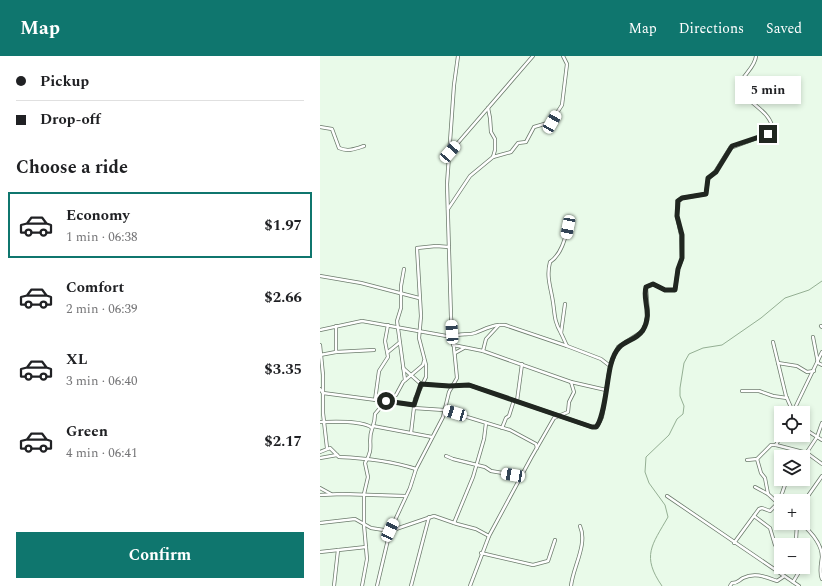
<!DOCTYPE html>
<html lang="en">
<head>
<meta charset="utf-8">
<style>
	:root { --surface:#fff; --page:#f2f2f2; --text:#202124; --muted:#757577; --line:#e0e0e0; --accent:#0f766e }
	body { margin:0; font-family:Spectral,serif; background:var(--page); color:var(--text); height:100vh; display:flex; flex-direction:column; font-size:15px; white-space:nowrap }
	* { box-sizing:border-box; margin:0 }
	p { font-size:13px; color:var(--muted) }
	.icon { flex:none; width:22px; height:22px; fill:none; stroke:currentColor; stroke-width:2; stroke-linecap:round; stroke-linejoin:round }
	.map { position:relative; flex:1; overflow:hidden }
	.details { display:flex; flex-direction:column; background:var(--surface); width:320px }
	.details>* { flex:none }
	.top-card { display:grid; align-content:center; height:88px; padding:0 16px; background:var(--surface) }
	.controls { position:absolute; left:454px; top:350px; display:grid; gap:8px }
	.controls a { display:grid; place-items:center; width:36px; height:36px; border-radius:0px; background:var(--surface); box-shadow:0 2px 6px #0003; font-size:20px }
	.end { position:absolute; width:18px; height:18px; margin:-9px; border:5px solid #202620; background:#fff; box-shadow:0 0 0 2px #fff }
	.from { border-radius:50% }
	.bubble { position:absolute; height:28px; border-radius:0px; background:var(--surface); box-shadow:0 2px 6px #0003; font-size:13px; font-weight:700; line-height:28px; text-align:center }
	.car { position:absolute; width:12px; height:24px; margin:-12px -6px; border-radius:5px; box-shadow:0 0 3px 1px #0007; background:linear-gradient(#fff 24%,#345 0 40%,#fff 0 76%,#345 0 86%,#fff 0) }
	.top-card b { display:flex; align-items:center; gap:14px; height:38px; font-size:15px }
	.top-card b+b { border-top:1px solid var(--line) }
	.top-card i { width:10px; height:10px; background:var(--text) }
	ul { padding:0; list-style:none }
	li { display:flex; align-items:center; gap:12px; height:66px; margin:0 8px 6px; padding:0 8px; border:2px solid transparent; border-radius:0px }
	li div { flex:1 }
	li b { display:block; font-size:15px }
	li em { font-style:normal; font-weight:700 }
	li.on { border-color:var(--accent) }
	li>.icon { width:36px; height:36px; stroke-width:1.5 }
	h2 { padding:0 16px; font-size:18px; line-height:48px }
	.button { display:flex; gap:8px; margin-top:auto; padding:8px 16px }
	.button a { flex:1; height:46px; border-radius:0px; background:var(--accent); color:#fff; font-size:16px; font-weight:700; line-height:46px; text-align:center }
	header { display:flex; align-items:center; gap:24px; box-sizing:border-box; height:56px; padding:0 20px; background:var(--accent); color:#fff }
	header strong { font-size:19px }
	nav { display:flex; gap:22px; margin-inline-start:auto; font-size:14px }
	main { display:flex; flex:1; min-height:0 }
	.map>svg:first-child { display:block }
	.lines { fill:none; stroke-linecap:round; stroke-linejoin:round }
	.stream { stroke:#94af93; stroke-width:1 }
	.minor-casing { stroke:#6c7b6c; stroke-width:4 }
	.minor { stroke:#fff; stroke-width:2.5 }
	.route { stroke:#202620; stroke-width:5 }
</style>
</head>
<body>
<header>
<strong>Map</strong>
<nav><a>Map</a><a>Directions</a><a>Saved</a></nav>
</header>
<main>
<section class="details">
<div class="top-card">
<b><i class="from"></i>Pickup</b>
<b><i></i>Drop-off</b>
</div>
<h2>Choose a ride</h2>
<ul>
<li class="on"><svg class="icon" aria-label="car" viewBox="0 0 24 24"><path d="M5 17H2v-5l4-1 3-4h7l3 4 3 1v5h-3M9 17h6M6 11h13"/><circle cx="7" cy="17" r="2"/><circle cx="17" cy="17" r="2"/></svg><div><b>Economy</b><p>1 min · 06:38</p></div><em>$1.97</em></li>
<li><svg class="icon" aria-label="car" viewBox="0 0 24 24"><path d="M5 17H2v-5l4-1 3-4h7l3 4 3 1v5h-3M9 17h6M6 11h13"/><circle cx="7" cy="17" r="2"/><circle cx="17" cy="17" r="2"/></svg><div><b>Comfort</b><p>2 min · 06:39</p></div><em>$2.66</em></li>
<li><svg class="icon" aria-label="car" viewBox="0 0 24 24"><path d="M5 17H2v-5l4-1 3-4h7l3 4 3 1v5h-3M9 17h6M6 11h13"/><circle cx="7" cy="17" r="2"/><circle cx="17" cy="17" r="2"/></svg><div><b>XL</b><p>3 min · 06:40</p></div><em>$3.35</em></li>
<li><svg class="icon" aria-label="car" viewBox="0 0 24 24"><path d="M5 17H2v-5l4-1 3-4h7l3 4 3 1v5h-3M9 17h6M6 11h13"/><circle cx="7" cy="17" r="2"/><circle cx="17" cy="17" r="2"/></svg><div><b>Green</b><p>4 min · 06:41</p></div><em>$2.17</em></li>
</ul>
<div class="button"><a>Confirm</a></div>
</section>
<div class="map">
<svg width="502" height="530" viewBox="0 0 502 530">
	<rect width="100%" height="100%" fill="#e9fae9"/>
	<g class="lines">
		<path class="stream" d="M342 530C321 500 332 489 348 461L345 449 329 427 325 416 326 401 349 379 357 363 363 358 364 350 360 340V332L364 307 369 298 383 292 402 289 441 262 465 242 489 234 502 225"/>
		<g class="minor-casing">
			<g id="minor">
				<path d="M0 71 12 73 19 92C28 96 35 93 44 90"/>
				<path d="M130 96 213 0"/>
				<path d="M173 101 191 96 198 87 206 86 214 71 231 66 242 49 247 8 243 0"/>
				<path d="M128 153 150 120 173 101 175 94V83L171 76 170 62 168 52"/>
				<path d="M84 213 81 230V252L77 265 85 324"/>
				<path d="M0 220 41 227 99 242"/>
				<path d="M16 270V296"/>
				<path d="M501 270 502 271"/>
				<path d="M0 274 42 265 132 281C141 276 147 280 155 277 163 274 169 270 179 269"/>
				<path d="M241 277C234 265 235 259 233 246 231 232 226 221 230 206 241 199 245 183 248 171"/>
				<path d="M493 281 498 307 502 309"/>
				<path d="M453 286 466 340 473 356"/>
				<path d="M0 289 3 319V357L7 392"/>
				<path d="M133 289 163 295 251 326 286 334"/>
				<path d="M163 295 166 283 179 269H185L247 290"/>
				<path d="M68 296 79 287"/>
				<path d="M135 297 144 292"/>
				<path d="M0 299 16 296 54 294"/>
				<path d="M458 307 477 310 487 316 494 315"/>
				<path d="M290 310 298 291 323 275 325 269 328 258 326 231 333 228 345 234H355L358 213 362 203 361 179 357 160V145L362 142 386 138 388 123 395 116 410 92 448 78 452 75C455 57 424 45 419 32 420 20 435 13 436 0"/>
				<path d="M83 312 101 328 129 330 149 329 272 371H277L282 361 290 310 281 303 247 290 241 277 245 248"/>
				<path d="M0 333 3 337 94 349"/>
				<path d="M422 335H439L453 340 467 342"/>
				<path d="M76 339 83 326 103 309 104 305"/>
				<path d="M55 344 59 315 68 301 65 285 68 269"/>
				<path d="M197 345 202 308"/>
				<path d="M94 352 124 354 190 374 216 388 217 392"/>
				<path d="M473 356 502 296"/>
				<path d="M0 366C12 366 43 364 52 372"/>
				<path d="M53 370 112 381"/>
				<path d="M182 372 186 362 189 360 194 344"/>
				<path d="M483 372 502 384"/>
				<path d="M91 377 95 343 106 321V309L99 282 101 260 97 192 116 190 129 191"/>
				<path d="M456 389 487 397 502 408"/>
				<path d="M0 396 10 392 19 401C45 402 71 405 96 413"/>
				<path d="M126 400 133 403 165 411 171 415 201 420"/>
				<path d="M0 402 17 399"/>
				<path d="M483 402 497 381 502 367"/>
				<path d="M437 403 441 417 445 422 448 438 461 450"/>
				<path d="M427 404 437 403 451 389H456L461 379"/>
				<path d="M435 431 448 438"/>
				<path d="M0 432 11 438"/>
				<path d="M0 439 22 438 85 440"/>
				<path d="M347 440 479 530"/>
				<path d="M483 447 502 420"/>
				<path d="M434 460 450 472 455 489 461 493"/>
				<path d="M0 467 35 463 51 472 70 475 114 460 137 468 156 473 169 480"/>
				<path d="M134 467 153 421 164 383 166 367"/>
				<path d="M481 467C490 475 502 487 502 501 501 509 499 516 502 523"/>
				<path d="M414 487 439 453 442 452 450 455 459 446 467 423"/>
				<path d="M472 489 476 484 477 467"/>
				<path d="M0 496 46 491"/>
				<path d="M161 497 213 509 228 505 235 484"/>
				<path d="M473 526 479 516 478 511"/>
				<path d="M14 530 18 494"/>
				<path d="M42 530 47 503 44 469V438L48 421 45 407C55 391 47 387 52 373 54 367 55 365 55 358L66 345"/>
				<path d="M57 530 70 475 90 432 96 413 123 361 129 336 137 322 131 261 127 128 134 29 138 0"/>
				<path d="M91 530 109 461"/>
				<path d="M150 530 169 480 211 402 234 362 248 356 249 346 254 336 251 326"/>
				<path d="M251 530C253 511 268 488 260 470"/>
				<path d="M410 530 412 527C418 527 418 525 423 522 435 516 446 521 457 525L463 521"/>
			</g>
		</g>
		<use href="#minor" class="minor"/>
	</g>
	<g class="lines">
		<path class="route" d="M66 345 94 349 101 328 129 330 149 329 272 371H276C285 362 287 321 291 308 298 281 313 289 323 274 333 258 322 244 326 231L333 228 345 234H355L358 213 362 202V179L357 160 358 145 362 142 386 138 388 122 396 116 412 90 448 78"/>
	</g>
</svg>
<div class="controls">
<a><svg class="icon" aria-label="locate" viewBox="0 0 24 24"><circle cx="12" cy="12" r="6"/><path d="M12 2v4M12 18v4M2 12h4M18 12h4"/></svg></a>
<a><svg class="icon" aria-label="layers" viewBox="0 0 24 24"><path d="M12 4l9 5-9 5-9-5zM3 14l9 5 9-5"/></svg></a>
<a>+</a>
<a>−</a>
</div>
<i class="end from" style="left:66px;top:345px"></i>
<i class="end" style="left:448px;top:78px"></i>
<div class="bubble" style="left:415px;top:20px;width:66px">5 min</div>
<i class="car" style="left:232px;top:66px;rotate:30deg"></i>
<i class="car" style="left:130px;top:96px;rotate:41deg"></i>
<i class="car" style="left:248px;top:171px;rotate:191deg"></i>
<i class="car" style="left:132px;top:276px;rotate:356deg"></i>
<i class="car" style="left:135px;top:357px;rotate:287deg"></i>
<i class="car" style="left:193px;top:419px;rotate:280deg"></i>
<i class="car" style="left:70px;top:474px;rotate:25deg"></i>
</div>
</main>
</body>
</html>
